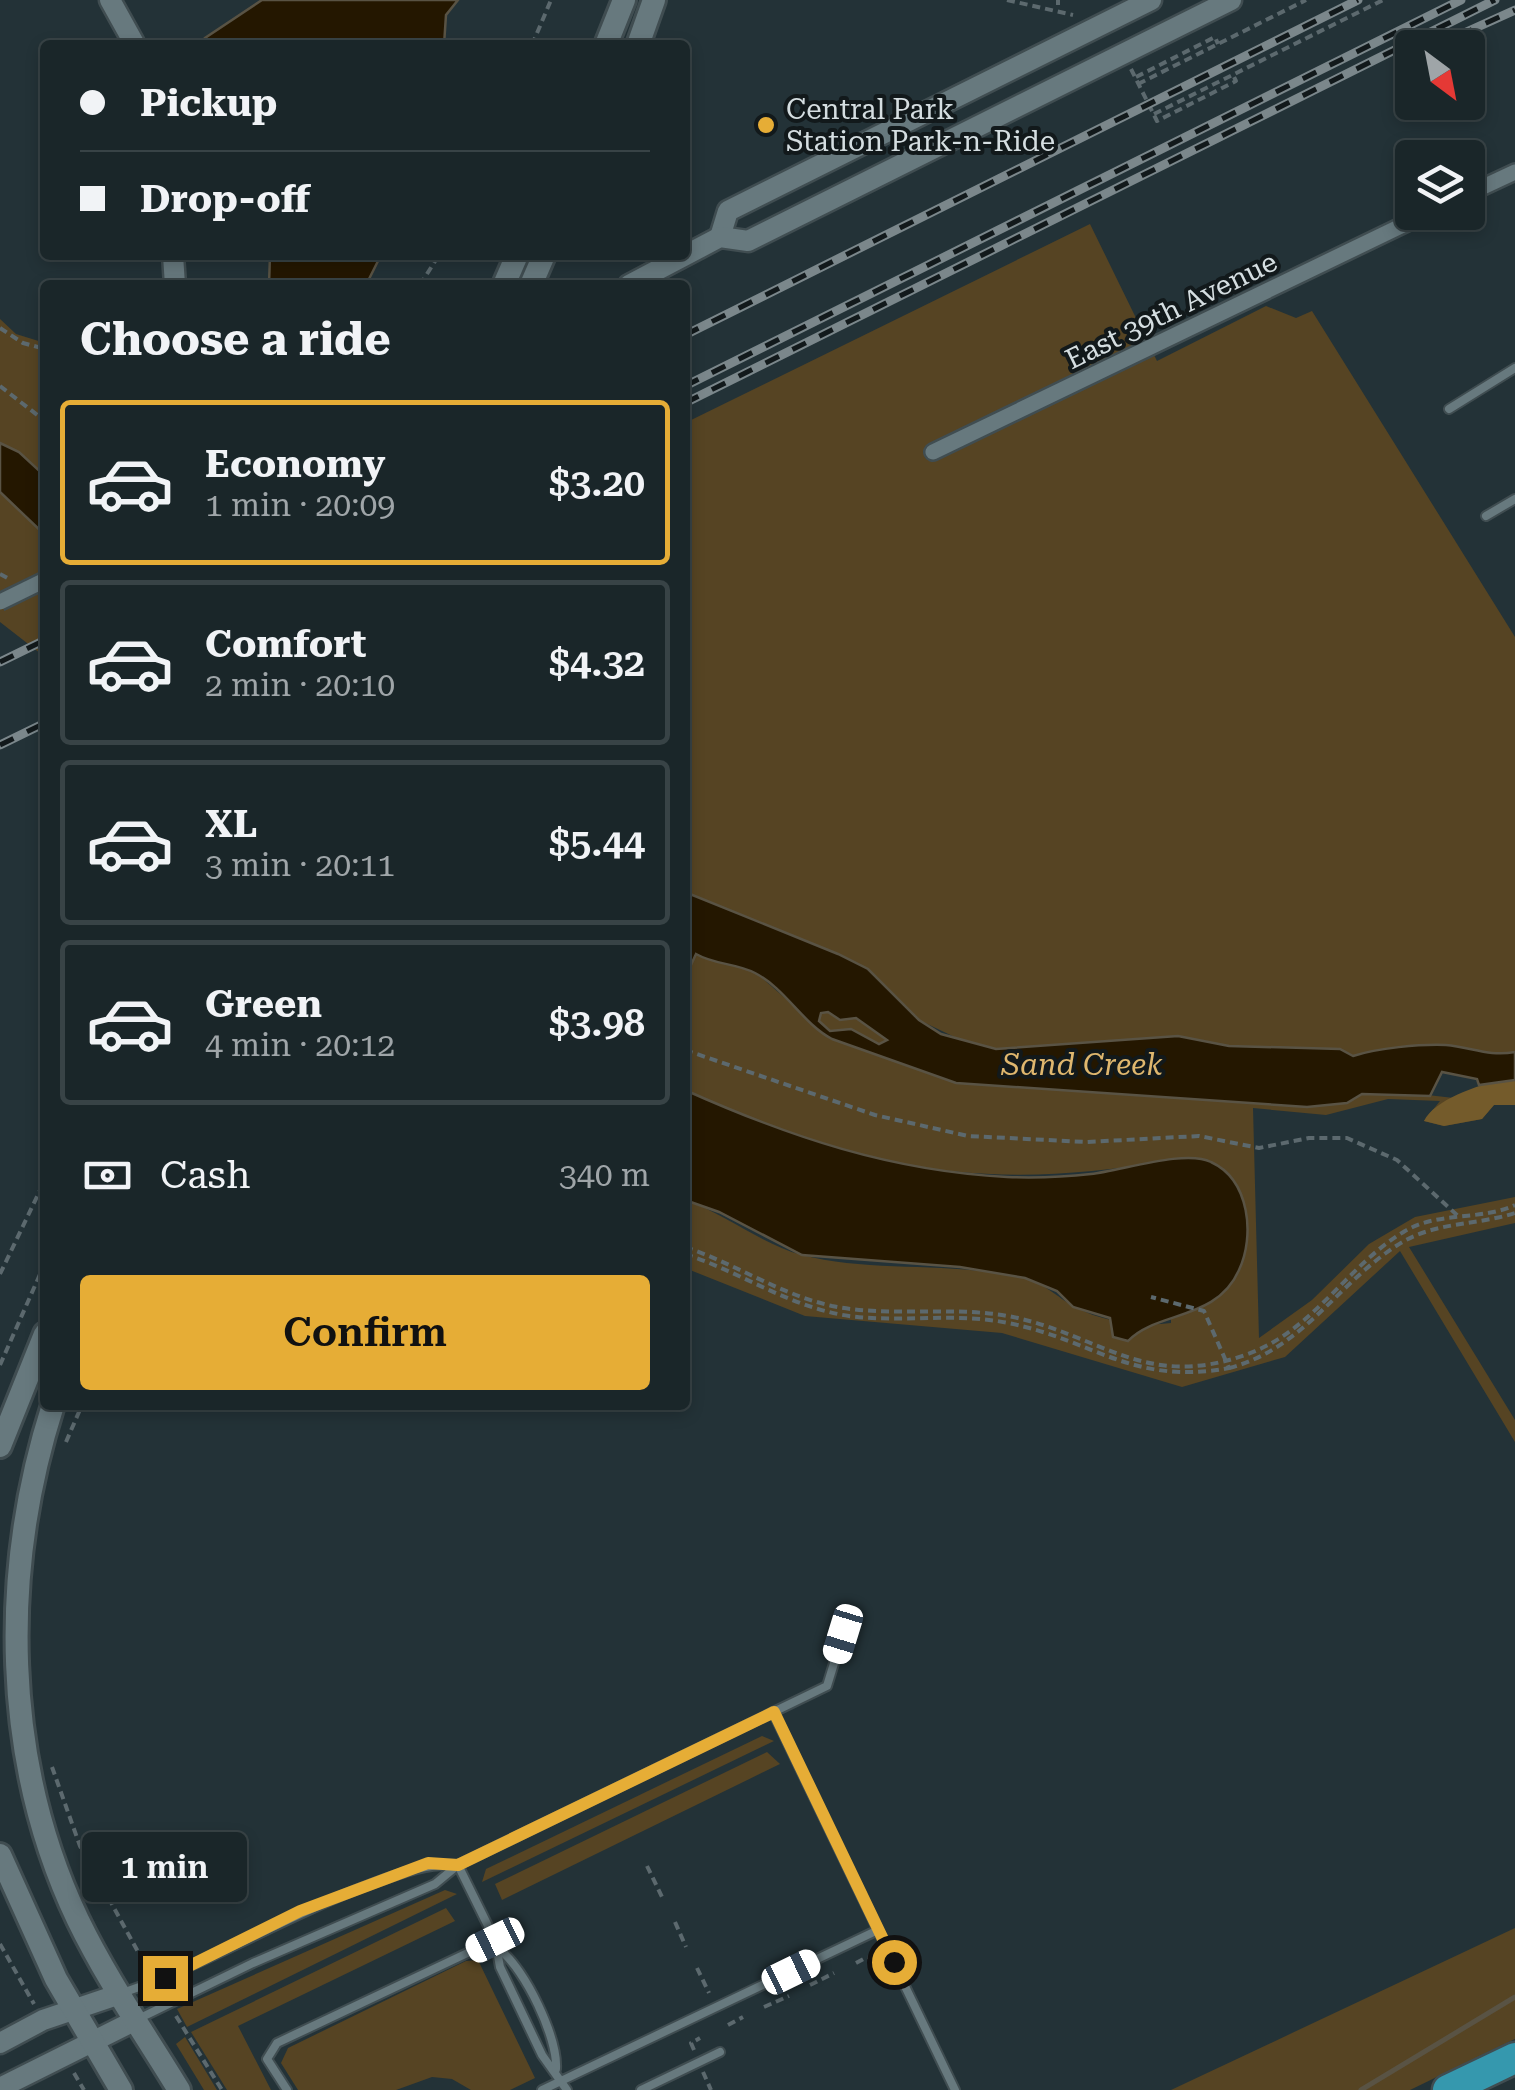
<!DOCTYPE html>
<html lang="en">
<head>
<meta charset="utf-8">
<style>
	:root { --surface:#1a2629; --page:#273235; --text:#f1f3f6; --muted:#9fa5a8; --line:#384346; --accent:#e6ad36 }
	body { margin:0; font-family:"Roboto Serif",serif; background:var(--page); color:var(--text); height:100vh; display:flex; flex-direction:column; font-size:38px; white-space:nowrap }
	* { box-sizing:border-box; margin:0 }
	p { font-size:32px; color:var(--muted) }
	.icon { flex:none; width:55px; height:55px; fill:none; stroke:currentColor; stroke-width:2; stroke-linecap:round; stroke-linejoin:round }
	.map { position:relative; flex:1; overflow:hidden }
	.panel { position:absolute; left:40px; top:280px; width:650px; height:1130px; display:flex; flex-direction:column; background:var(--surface); border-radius:10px; box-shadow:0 5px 15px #0003,0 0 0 2px var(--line) }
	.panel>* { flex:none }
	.top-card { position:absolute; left:40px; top:40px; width:650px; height:220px; border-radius:10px; box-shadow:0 5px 15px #0003,0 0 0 2px var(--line); display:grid; align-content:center; height:220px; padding:0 40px; background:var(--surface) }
	.needle { width:65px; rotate:148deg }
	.fabs { position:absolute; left:1395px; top:30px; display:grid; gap:20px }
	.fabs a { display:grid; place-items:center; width:90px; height:90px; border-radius:10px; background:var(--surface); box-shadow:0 5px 15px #0003,0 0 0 2px var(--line); font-size:50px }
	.end { position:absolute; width:45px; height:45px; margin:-22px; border:12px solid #e6ad36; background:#111; box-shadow:0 0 0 5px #111 }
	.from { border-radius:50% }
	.bubble { position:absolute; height:70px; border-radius:10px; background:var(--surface); box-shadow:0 5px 15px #0003,0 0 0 2px var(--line); font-size:32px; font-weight:600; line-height:70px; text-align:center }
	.car { position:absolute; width:30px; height:60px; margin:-30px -15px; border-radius:12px; box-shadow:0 0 8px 2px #0007; background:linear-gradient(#fff 24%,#345 0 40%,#fff 0 76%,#345 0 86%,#fff 0) }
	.top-card b { display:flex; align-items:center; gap:35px; height:95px; font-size:38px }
	.top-card b+b { border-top:2px solid var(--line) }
	.top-card i { width:25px; height:25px; background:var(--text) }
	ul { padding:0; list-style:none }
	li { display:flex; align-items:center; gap:30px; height:165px; margin:0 20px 15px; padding:0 20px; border:5px solid var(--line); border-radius:10px }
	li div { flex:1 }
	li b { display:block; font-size:38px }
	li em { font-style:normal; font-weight:600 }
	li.current { border-color:var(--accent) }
	li>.icon { width:90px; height:90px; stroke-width:1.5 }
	h2 { padding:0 40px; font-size:45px; line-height:120px }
	.pay { display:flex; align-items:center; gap:25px; height:110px; padding:0 40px; font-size:38px }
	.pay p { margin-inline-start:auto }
	.action { display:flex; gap:20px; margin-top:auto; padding:20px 40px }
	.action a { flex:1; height:115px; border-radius:10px; background:var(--accent); color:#111; font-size:40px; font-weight:600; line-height:115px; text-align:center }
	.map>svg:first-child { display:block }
	.green { fill:#564423 }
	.forest { fill:#745b2b }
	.water { fill:#241700; stroke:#595344; stroke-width:2.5; fill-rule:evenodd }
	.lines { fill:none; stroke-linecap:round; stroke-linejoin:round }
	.stream { stroke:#595344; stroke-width:5 }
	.service-casing { stroke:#404d51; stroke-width:12 }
	.minor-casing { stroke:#404d51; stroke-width:20 }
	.tertiary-casing { stroke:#404d51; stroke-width:25 }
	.secondary-casing { stroke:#404d51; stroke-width:28 }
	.motorway-casing { stroke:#404d51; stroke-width:35 }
	.path { stroke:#5c696e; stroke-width:4; stroke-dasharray:8 5; stroke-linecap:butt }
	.service { stroke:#67797e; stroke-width:8 }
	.minor { stroke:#67797e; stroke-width:15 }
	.tertiary { stroke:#67797e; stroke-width:20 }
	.secondary { stroke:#67797e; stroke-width:22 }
	.motorway { stroke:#3598ae; stroke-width:30 }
	.rail-casing { stroke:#7b878b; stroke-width:9 }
	.rail { stroke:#12191b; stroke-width:5; stroke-dasharray:15; stroke-linecap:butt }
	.minor-bridge-casing { stroke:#404d51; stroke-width:20; stroke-linecap:butt }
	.minor-bridge { stroke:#67797e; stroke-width:15 }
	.route { stroke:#e6ad36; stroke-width:12 }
	.poi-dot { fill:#e6ad36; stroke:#12191b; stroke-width:4 }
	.labels { text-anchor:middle; stroke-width:8; stroke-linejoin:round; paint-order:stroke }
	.poi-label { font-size:28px; fill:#d5dee1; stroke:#12191b; text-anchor:start }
	.street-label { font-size:28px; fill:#d5dee1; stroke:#12191b }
	.water-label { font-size:30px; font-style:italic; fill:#dfb76e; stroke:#12191b }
</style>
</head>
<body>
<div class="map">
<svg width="1515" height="2090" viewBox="0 0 1515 2090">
	<rect width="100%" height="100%" fill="#233237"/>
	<g class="green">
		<path d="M1090 224 1157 361 1266 306 1296 318 1312 311 1515 637V1052C1489 1057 1471 1047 1446 1045 1417 1044 1380 1048 1353 1056L1340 1049 1229 1046 1178 1036 996 1049 967 1043 919 1020 838 954 685 892V423Z"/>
		<path d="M0 319 16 334 45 343V657L0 622Z"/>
		<path d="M685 947 755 972 832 1039 956 1083 1307 1107 1347 1103 1362 1094 1410 1093 1515 1105H1494L1482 1119 1444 1126 1424 1121 1440 1101 1388 1099 1326 1115 1253 1108 1259 1338 1312 1300 1369 1244 1415 1217 1515 1197V1223L1409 1247 1515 1420V1442L1400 1251 1285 1357 1182 1387 1002 1333 805 1316 685 1268V1200C726 1214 761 1244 802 1255 870 1273 951 1261 1022 1278 1046 1283 1056 1297 1075 1307 1103 1322 1140 1327 1171 1323L1170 1160C981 1194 858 1168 685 1090Z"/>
		<path d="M828 1012 840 1020 856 1017 887 1040 879 1045 851 1029 830 1031 819 1021 821 1013Z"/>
		<path d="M762 1736 774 1741 482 1882 486 1869Z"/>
		<path d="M767 1752 780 1764 502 1900 495 1884Z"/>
		<path d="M445 1890 457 1894 187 2027 177 2009Z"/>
		<path d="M446 1908 455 1921 238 2026 271 2090H227L191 2032Z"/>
		<path d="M1515 1928V2039L1410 2090H1171Z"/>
		<path d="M478 1960 535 2078 510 2090H471L452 2079 432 2077 396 2090H298L281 2063 288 2048 466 1961Z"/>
		<path d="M185 2037 217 2090H204L176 2044Z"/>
	</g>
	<path class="forest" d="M1501 1080H1515V1105H1494L1482 1119 1444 1126 1424 1121C1434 1100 1478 1085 1501 1080Z"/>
	<g class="water">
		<path d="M262 0H458L446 15 444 45H208L205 38Z"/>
		<path d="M270 255H381L366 285H269Z"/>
		<path d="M0 443 19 452 45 476V535L0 492Z"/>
		<path d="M685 892 838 954 868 969 919 1020 941 1034 996 1049 1178 1036 1229 1046 1340 1049 1353 1056C1378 1048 1419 1044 1446 1045 1471 1047 1489 1057 1515 1052V1080L1479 1085 1477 1079 1442 1072 1430 1096 1362 1094 1347 1103 1307 1107 956 1083 832 1039C802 1023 786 989 755 973 736 963 715 965 696 954L685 978ZM828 1012 840 1020 856 1018 887 1040 879 1044 851 1029 830 1031 819 1021 821 1013Z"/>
		<path d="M685 1090C790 1137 891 1171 1007 1177 1034 1178 1064 1177 1091 1174 1121 1171 1185 1149 1211 1162 1250 1180 1255 1236 1239 1270 1217 1321 1156 1311 1128 1341L1113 1337 1110 1318 1073 1307 1057 1291 1025 1278 960 1267 802 1255 719 1212 685 1200Z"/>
	</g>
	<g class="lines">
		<path class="stream" d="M1361 2090 1515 1997"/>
		<g class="service-casing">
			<g id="service">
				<path d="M1449 409 1515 368"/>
				<path d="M1486 516 1515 499"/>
				<path d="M773 1712 955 2090"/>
				<path d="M495 1940 500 1967 542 2055 567 2090"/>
				<path d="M500 1950C525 1969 558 2038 556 2069"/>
				<path d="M125 1992C207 1964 282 1918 363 1887 396 1875 423 1863 458 1865"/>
				<path d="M138 2019 253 1963 435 1884 458 1865 827 1686 843 1634"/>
				<path d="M287 2090 267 2059 277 2043 495 1940 458 1865"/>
				<path d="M542 2090 878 1930"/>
				<path d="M641 2090 720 2052"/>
			</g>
		</g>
		<g class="minor-casing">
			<g id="minor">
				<path d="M1468 194 1515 172"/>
				<path d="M933 452 1430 212"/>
			</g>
		</g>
		<g class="tertiary-casing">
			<g id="tertiary">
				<path d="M110 0 135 45"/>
				<path d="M720 237 728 211 1151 0"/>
				<path d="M173 255 175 285"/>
				<path d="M629 285 720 237 748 241 1231 0"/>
				<path d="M0 2043 43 2020 120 1994"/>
				<path d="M0 2088 136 2020"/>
			</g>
		</g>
		<g class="secondary-casing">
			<g id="secondary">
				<path d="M606 45 624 0"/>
				<path d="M638 45 654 0"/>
				<path d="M504 285 517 255"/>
				<path d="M531 285 544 255"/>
				<path d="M53 1405C0 1571 2 1761 78 1920 107 1980 145 2034 179 2090"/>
				<path d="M0 1446 45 1334"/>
				<path d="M0 1855 56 1979 121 2090"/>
			</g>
		</g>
		<g class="motorway-casing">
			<path id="motorway" d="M1448 2090 1515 2058"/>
		</g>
		<g class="path">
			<path d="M1007 0 1073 15"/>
			<path d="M1058 5V0"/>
			<path d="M532 45 551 0"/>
			<path d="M1131 69 1157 121 1236 81 1233 75"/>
			<path d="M1136 77 1215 37 1218 44"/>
			<path d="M1138 84 1306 0"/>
			<path d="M1154 114 1383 0"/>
			<path d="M420 285 439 255"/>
			<path d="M0 328 23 343 45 349"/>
			<path d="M0 386 45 421"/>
			<path d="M0 574 11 580"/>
			<path d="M685 1050 875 1115 968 1136 1087 1142 1199 1136 1259 1148 1309 1138H1347L1397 1160 1458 1216"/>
			<path d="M685 1247C736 1264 779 1294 832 1306 892 1318 953 1305 1013 1317 1102 1336 1146 1390 1245 1355 1313 1332 1346 1266 1405 1231 1439 1211 1481 1221 1515 1205"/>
			<path d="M685 1254C741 1272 789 1307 849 1316 902 1323 956 1312 1008 1323 1094 1340 1132 1386 1229 1368L1204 1311 1151 1297"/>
			<path d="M0 1274 45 1180"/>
			<path d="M0 1365 45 1263"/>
			<path d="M1229 1368C1303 1349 1336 1285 1396 1246 1433 1221 1475 1226 1515 1213"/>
			<path d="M89 1405 129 1409 144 1405"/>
			<path d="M66 1442 82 1405"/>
			<path d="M52 1767 80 1846 148 1970"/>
			<path d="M647 1866 664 1901"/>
			<path d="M675 1922 686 1947"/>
			<path d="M0 1944 34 2004"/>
			<path d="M856 1963 867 1957 878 1960"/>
			<path d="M697 1968 709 1993"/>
			<path d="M810 1985 834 1973"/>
			<path d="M764 2007 789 1996"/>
			<path d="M176 2016 222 2090"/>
			<path d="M728 2025 743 2017"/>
			<path d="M694 2050 691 2043 700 2038"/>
			<path d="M703 2072 711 2090"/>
			<path d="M74 2073 84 2090"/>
		</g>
		<use href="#service" class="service"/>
		<use href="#minor" class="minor"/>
		<use href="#tertiary" class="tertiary"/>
		<use href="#secondary" class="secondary"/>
		<use href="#motorway" class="motorway"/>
		<g class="rail-casing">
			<g id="rail">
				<path d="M1431 48 1515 10"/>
				<path d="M685 335 1358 0"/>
				<path d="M685 386 1461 0"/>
				<path d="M685 403 1495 0"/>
				<path d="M0 662 45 640"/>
				<path d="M0 745 45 723"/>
			</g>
		</g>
		<use href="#rail" class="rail"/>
		<g class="minor-bridge-casing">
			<path id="minor-bridge" d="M0 602 45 580"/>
		</g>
		<use href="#minor-bridge" class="minor-bridge"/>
	</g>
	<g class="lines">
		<path class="route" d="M165 1978 300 1911 428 1863 458 1865 774 1712 894 1962"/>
	</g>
	<circle class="poi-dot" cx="766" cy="125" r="10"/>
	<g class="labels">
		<g class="poi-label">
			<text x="786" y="119">Central Park<tspan x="786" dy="32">Station Park-n-Ride</tspan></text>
		</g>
		<g class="street-label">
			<text transform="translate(1171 310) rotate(-26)" y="10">East 39th Avenue</text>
		</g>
		<g class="water-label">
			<text x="1082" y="1075">Sand Creek</text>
		</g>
	</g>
</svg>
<div class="fabs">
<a><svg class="needle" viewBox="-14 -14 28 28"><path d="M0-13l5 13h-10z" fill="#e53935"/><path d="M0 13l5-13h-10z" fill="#9fa5a8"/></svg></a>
<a><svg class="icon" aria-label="layers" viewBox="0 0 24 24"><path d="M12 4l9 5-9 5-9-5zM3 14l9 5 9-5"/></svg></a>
</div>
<i class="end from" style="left:894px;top:1962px"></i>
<i class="end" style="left:165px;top:1978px"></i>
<div class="bubble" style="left:82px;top:1832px;width:165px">1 min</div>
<i class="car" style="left:843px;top:1634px;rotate:197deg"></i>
<i class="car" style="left:495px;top:1940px;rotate:244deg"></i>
<i class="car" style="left:791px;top:1972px;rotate:64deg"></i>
<div class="top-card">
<b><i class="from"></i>Pickup</b>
<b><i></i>Drop-off</b>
</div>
<section class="panel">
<h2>Choose a ride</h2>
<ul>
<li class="current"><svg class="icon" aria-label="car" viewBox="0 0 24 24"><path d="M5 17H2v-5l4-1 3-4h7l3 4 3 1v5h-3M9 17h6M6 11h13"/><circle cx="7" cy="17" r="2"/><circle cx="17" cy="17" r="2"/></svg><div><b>Economy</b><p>1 min · 20:09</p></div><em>$3.20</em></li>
<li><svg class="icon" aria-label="car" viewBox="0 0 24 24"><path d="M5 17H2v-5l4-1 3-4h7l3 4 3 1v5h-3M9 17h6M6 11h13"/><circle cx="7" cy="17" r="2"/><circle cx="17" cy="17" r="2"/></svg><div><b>Comfort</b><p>2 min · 20:10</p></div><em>$4.32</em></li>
<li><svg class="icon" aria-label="car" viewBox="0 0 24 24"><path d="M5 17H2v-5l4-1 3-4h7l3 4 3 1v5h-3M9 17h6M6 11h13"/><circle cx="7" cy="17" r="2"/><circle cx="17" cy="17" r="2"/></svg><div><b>XL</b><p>3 min · 20:11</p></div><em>$5.44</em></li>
<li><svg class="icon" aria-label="car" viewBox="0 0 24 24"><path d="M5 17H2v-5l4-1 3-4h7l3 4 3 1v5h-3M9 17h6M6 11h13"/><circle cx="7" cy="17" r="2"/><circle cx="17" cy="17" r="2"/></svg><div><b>Green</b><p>4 min · 20:12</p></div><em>$3.98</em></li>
</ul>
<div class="pay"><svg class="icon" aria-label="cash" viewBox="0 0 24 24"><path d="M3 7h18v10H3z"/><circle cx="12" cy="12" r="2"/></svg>Cash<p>340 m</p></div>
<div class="action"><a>Confirm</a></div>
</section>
</div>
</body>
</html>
